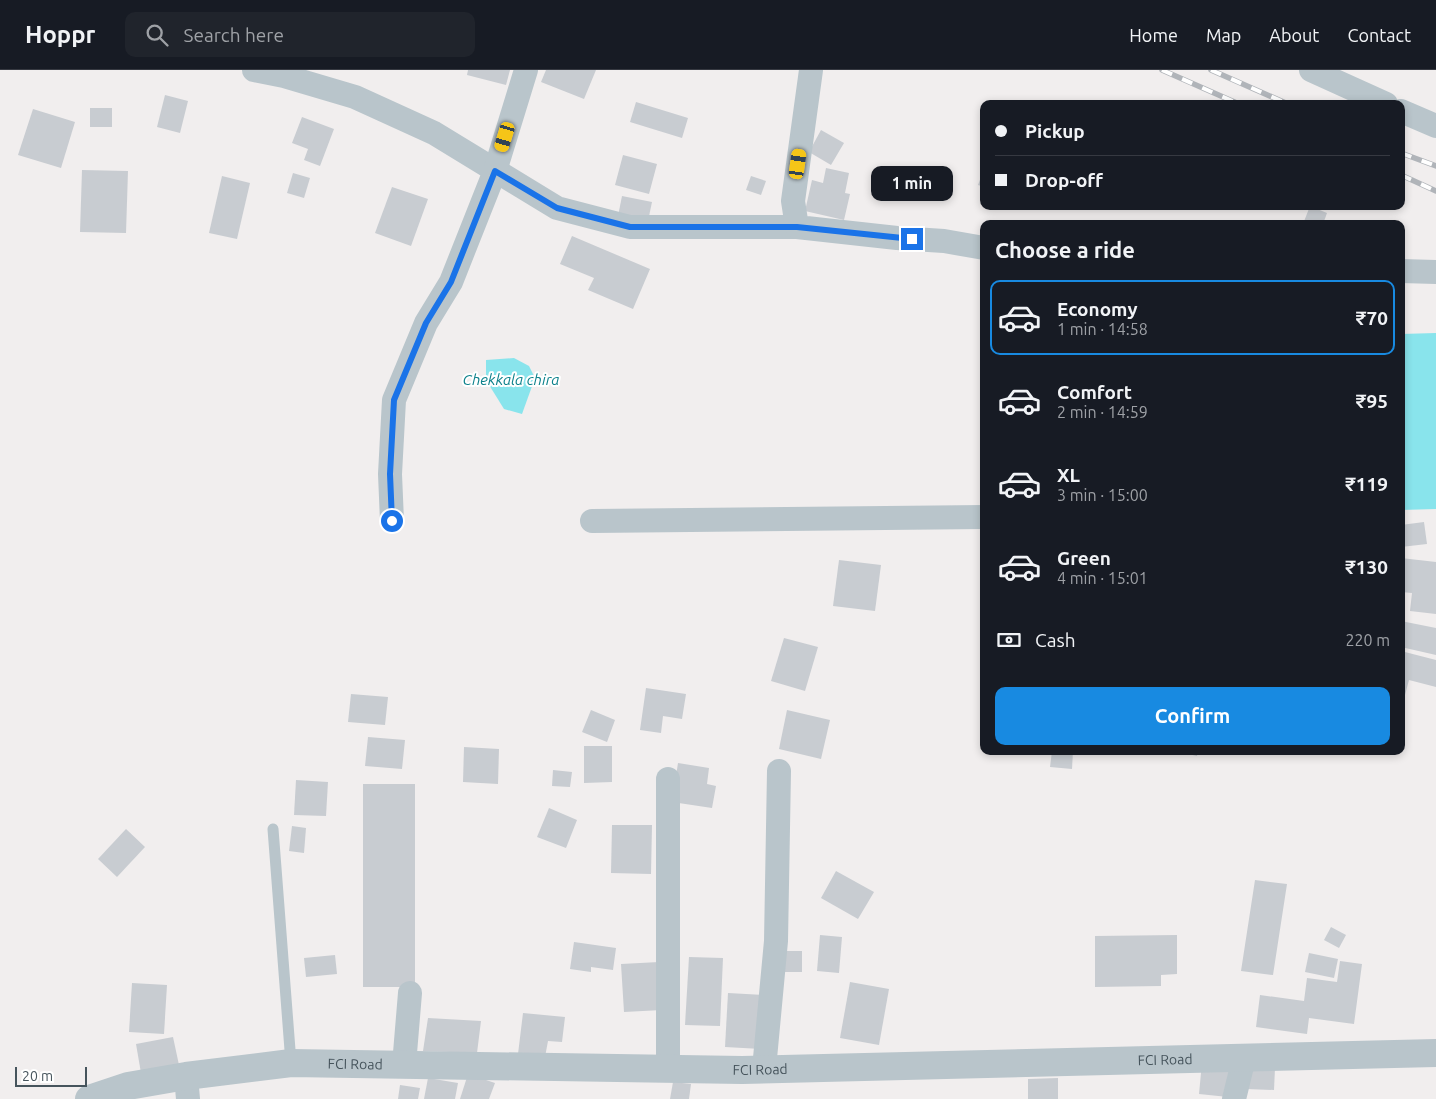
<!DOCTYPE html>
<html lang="en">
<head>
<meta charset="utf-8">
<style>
	:root { --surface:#171b24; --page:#20242c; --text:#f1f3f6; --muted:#9ea1a6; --line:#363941; --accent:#188ae1 }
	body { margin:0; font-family:Ubuntu,sans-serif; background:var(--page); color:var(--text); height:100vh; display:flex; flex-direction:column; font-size:19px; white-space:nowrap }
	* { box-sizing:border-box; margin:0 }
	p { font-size:16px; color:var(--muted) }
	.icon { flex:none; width:28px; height:28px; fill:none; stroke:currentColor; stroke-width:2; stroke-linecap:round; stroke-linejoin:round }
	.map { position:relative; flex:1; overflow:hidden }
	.details { position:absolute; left:980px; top:150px; width:425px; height:535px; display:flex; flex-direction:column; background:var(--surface); border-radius:10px; box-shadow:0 2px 8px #0003 }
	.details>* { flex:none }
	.guide { position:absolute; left:980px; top:30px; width:425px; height:110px; border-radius:10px; box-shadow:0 2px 8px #0003; display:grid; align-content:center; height:110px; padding:0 15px; background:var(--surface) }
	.scale { position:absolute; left:15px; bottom:12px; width:72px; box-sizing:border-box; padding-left:5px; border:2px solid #46545c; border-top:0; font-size:14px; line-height:18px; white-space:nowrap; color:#46545c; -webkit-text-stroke:4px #fff; paint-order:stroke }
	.end { position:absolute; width:22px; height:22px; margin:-11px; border:6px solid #1a73e8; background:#fff; box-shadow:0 0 0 2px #fff }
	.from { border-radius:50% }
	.bubble { position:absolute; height:35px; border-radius:10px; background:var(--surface); box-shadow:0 2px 8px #0003; font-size:16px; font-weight:600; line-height:35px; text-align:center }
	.car { position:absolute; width:15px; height:30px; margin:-15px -8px; border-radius:6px; box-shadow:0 0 4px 1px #0007; background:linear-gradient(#f5c518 24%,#345 0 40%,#f5c518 0 76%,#345 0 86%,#f5c518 0) }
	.guide b { display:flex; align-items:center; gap:18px; height:48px; font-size:19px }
	.guide b+b { border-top:1px solid var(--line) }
	.guide i { width:12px; height:12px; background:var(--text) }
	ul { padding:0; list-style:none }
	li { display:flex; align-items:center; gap:15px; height:75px; margin:0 10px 8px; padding:0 5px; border:2px solid transparent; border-radius:10px }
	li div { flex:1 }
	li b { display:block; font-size:19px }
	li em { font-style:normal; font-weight:600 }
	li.current { border-color:var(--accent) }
	li>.icon { width:45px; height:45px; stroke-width:1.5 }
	h2 { padding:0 15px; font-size:22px; line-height:60px }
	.pay { display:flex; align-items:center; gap:12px; height:55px; padding:0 15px; font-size:19px }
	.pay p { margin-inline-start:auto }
	.button { display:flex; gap:10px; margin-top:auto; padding:10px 15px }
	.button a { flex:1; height:58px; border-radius:10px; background:var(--accent); color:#fff; font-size:20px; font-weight:600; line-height:58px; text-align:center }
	header { display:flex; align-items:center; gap:30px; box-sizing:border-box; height:70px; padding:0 25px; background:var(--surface); border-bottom:1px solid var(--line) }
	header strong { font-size:24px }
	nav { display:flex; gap:28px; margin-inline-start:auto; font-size:18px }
	.search { width:350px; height:45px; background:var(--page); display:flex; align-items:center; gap:12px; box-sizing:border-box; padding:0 18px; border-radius:10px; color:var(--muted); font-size:19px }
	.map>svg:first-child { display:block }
	.water { fill:#89e4ec }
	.building { fill:#c8ccd1 }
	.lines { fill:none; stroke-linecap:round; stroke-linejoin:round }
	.service { stroke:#b9c5cb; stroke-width:11 }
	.minor { stroke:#b9c5cb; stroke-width:24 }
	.tertiary { stroke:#b9c5cb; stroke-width:28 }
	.rail-casing { stroke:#b0b4b9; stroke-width:5.5 }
	.rail { stroke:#fff; stroke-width:4; stroke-dasharray:11; stroke-linecap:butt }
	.route { stroke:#1a73e8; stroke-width:6 }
	.labels { text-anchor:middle; stroke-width:4; stroke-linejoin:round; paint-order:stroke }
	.street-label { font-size:14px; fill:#46545c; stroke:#fff }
	.water-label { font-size:15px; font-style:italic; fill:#0c818b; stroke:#fff }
</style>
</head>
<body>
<header>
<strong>Hoppr</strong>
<div class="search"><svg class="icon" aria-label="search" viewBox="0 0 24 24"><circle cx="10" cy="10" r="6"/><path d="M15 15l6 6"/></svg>Search here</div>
<nav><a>Home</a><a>Map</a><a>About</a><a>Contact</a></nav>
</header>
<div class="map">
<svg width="1436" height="1029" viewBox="0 0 1436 1029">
	<rect width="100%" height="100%" fill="#f1eeee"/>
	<g class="water">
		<path d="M1436 263V439L1401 440V264Z"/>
		<path d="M514 288 529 296 535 308 522 344 504 339 486 310V290Z"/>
	</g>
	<g class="building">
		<path d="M468 0H510L506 15 467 5Z"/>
		<path d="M546 0H596L584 29 541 12Z"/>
		<path d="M165 25 188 31 180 63 157 57Z"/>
		<path d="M636 32 688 48 682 68 630 52Z"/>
		<rect x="90" y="38" width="22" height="19"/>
		<path d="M33 39 75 52 61 98 18 85Z"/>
		<path d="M302 47 334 59 320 96 304 90 308 79 292 73Z"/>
		<path d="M821 60 844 73 831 95 809 82Z"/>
		<path d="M623 85 657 94 649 124 615 115Z"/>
		<path d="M826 98 849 103 845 123 850 124 844 150 805 141 812 110 823 113Z"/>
		<path d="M984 99V117L978 115Z"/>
		<path d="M82 100 128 101 126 163 80 162Z"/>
		<path d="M293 103 310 108 304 128 287 123Z"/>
		<path d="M222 106 250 113 237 169 209 163Z"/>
		<path d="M751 106 766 111 761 125 746 120Z"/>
		<path d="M392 117 428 129 411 176 375 163Z"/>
		<path d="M622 126 652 132 648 151 618 146Z"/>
		<path d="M1310 136 1327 143 1323 154H1303Z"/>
		<path d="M572 166 650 199 633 239 588 220 594 208 560 194Z"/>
		<path d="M1424 452 1427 474 1401 477V455Z"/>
		<path d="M1401 488 1436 492V544L1410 541 1412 523 1401 522Z"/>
		<path d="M839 490 881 495 875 541 833 536Z"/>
		<path d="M1401 551 1436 558V585L1401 577Z"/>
		<path d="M784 568 818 577 805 621 771 611Z"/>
		<path d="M1401 581 1436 590V617L1409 610 1405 625 1401 624Z"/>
		<path d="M646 618 686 624 682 649 663 646 661 663 640 660Z"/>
		<path d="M351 624 388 627 385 655 348 652Z"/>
		<path d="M591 640 615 650 607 672 582 662Z"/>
		<path d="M787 640 830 650 821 689 779 679Z"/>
		<path d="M368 667 405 670 402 699 365 696Z"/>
		<path d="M584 676H612V712L584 713Z"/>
		<path d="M464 677 499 679 498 714 463 712Z"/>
		<path d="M1052 681H1073L1072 699 1050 697Z"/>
		<path d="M1174 681H1198L1197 686Z"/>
		<path d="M678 693 709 698 707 714 716 716 712 738 672 732Z"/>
		<path d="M553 700 572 702 570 717 552 716Z"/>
		<path d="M296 710 328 712 326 746 294 745Z"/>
		<rect x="363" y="714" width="52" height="203"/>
		<path d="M549 738 577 750 566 778 537 767Z"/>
		<path d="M612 755H652L651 804 611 803Z"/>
		<path d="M292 756 306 758 304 783 289 781Z"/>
		<path d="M126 759 145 777 117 807 98 789Z"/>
		<path d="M836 801 874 822 858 849 821 828Z"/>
		<path d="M1255 810 1287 814 1273 905 1241 901Z"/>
		<path d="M1331 857 1346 865 1339 878 1324 870Z"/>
		<path d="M820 865 842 867 839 903 817 901Z"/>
		<path d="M1177 865V904L1161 905V916L1095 917V866Z"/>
		<path d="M574 872 616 878 613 900 591 897V902L570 899Z"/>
		<rect x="783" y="881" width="19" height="21"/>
		<path d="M1309 883 1338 889 1334 908 1305 902Z"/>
		<path d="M335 885 337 904 306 907 304 888Z"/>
		<path d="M689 887 723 888 720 956 685 955Z"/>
		<path d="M1340 891 1362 894 1354 954 1309 948 1307 964 1256 957 1260 925 1304 931 1307 908 1337 912Z"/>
		<path d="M659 892 662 940 624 942 621 894Z"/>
		<path d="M850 912 889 919 879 975 840 968Z"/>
		<path d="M132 913 167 915 164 964 129 962Z"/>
		<path d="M728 923 765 925 761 979 725 977Z"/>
		<path d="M523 943 565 947 562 972 548 971 545 987 518 984Z"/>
		<path d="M428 948 481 951 477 983 423 981Z"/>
		<path d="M173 967 179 995 141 1003 136 974Z"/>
		<path d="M1202 992 1232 996 1228 1027 1199 1024Z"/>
		<path d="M1247 997 1275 998 1274 1020 1246 1019Z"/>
		<path d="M468 1004 495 1013 489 1029H460Z"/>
		<path d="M428 1008 458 1013 455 1029H424Z"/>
		<path d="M1058 1008V1029H1028V1009Z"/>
		<path d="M673 1012 691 1014 689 1029H670Z"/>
		<path d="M400 1015 420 1018 418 1029H398Z"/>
	</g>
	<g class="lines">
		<path class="service" d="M273 759 291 993"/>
		<g class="minor">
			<path d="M254 0 284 6 355 27 434 63 557 138 630 157H797"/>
			<path d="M811 0 793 131 797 157 897 168 944 171 984 178"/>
			<path d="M1311 0 1386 34"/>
			<path d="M1401 41 1436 56"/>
			<path d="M1401 201 1436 202"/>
			<path d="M392 451 390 404 394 330 426 253 451 212 495 101 526 0"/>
			<path d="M592 451 984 447"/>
			<path d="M404 995 410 923"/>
			<path d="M668 998V709"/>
			<path d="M764 999 776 871 779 701"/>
			<path d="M186 1006 188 1029"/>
			<path d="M1234 1029 1244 988"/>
		</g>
		<path class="tertiary" id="s1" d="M89 1029 128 1016 186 1006 291 993 742 1000 1436 983"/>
		<g class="rail-casing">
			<g id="rail">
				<path d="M1162 0 1239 34"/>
				<path d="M1211 0 1288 34"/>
				<path d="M1401 83 1436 96"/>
				<path d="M1401 105 1436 121"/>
			</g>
		</g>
		<use href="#rail" class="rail"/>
	</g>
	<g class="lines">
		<path class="route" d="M392 451 390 404 394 330 426 253 451 212 495 101 557 138 630 157H797L912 169"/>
	</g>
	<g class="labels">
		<g class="street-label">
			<text dy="5" stroke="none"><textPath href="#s1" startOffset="1080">FCI Road</textPath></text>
			<text dy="5" stroke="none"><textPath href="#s1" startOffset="270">FCI Road</textPath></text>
			<text dy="5" stroke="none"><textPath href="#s1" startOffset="675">FCI Road</textPath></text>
		</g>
		<g class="water-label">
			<text x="511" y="315">Chekkala chira</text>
		</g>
	</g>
</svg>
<div class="scale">20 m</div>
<i class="end from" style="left:392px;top:451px"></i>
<i class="end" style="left:912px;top:169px"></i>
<div class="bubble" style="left:871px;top:96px;width:82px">1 min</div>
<i class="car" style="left:505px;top:67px;rotate:197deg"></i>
<i class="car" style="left:798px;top:94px;rotate:8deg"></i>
<div class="guide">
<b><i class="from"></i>Pickup</b>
<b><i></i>Drop-off</b>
</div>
<section class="details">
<h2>Choose a ride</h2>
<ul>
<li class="current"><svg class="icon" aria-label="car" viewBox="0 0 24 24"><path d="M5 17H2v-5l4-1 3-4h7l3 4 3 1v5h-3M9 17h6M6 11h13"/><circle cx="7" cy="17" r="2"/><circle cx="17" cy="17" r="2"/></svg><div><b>Economy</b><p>1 min · 14:58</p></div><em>₹70</em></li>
<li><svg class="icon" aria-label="car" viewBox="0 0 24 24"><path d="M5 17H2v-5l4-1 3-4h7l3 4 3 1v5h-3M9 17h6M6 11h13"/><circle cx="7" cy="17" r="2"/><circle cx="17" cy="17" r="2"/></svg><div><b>Comfort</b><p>2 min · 14:59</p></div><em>₹95</em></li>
<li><svg class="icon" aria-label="car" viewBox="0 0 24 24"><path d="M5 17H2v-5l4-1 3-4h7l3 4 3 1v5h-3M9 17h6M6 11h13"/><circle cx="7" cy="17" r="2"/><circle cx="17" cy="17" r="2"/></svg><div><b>XL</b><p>3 min · 15:00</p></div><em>₹119</em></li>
<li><svg class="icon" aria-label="car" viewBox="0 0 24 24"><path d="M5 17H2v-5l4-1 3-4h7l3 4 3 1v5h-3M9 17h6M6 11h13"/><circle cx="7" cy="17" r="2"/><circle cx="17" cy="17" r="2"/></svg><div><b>Green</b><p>4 min · 15:01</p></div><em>₹130</em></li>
</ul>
<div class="pay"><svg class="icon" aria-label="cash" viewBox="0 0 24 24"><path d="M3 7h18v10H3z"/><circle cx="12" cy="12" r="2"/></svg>Cash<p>220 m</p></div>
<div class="button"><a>Confirm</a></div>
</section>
</div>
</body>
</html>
